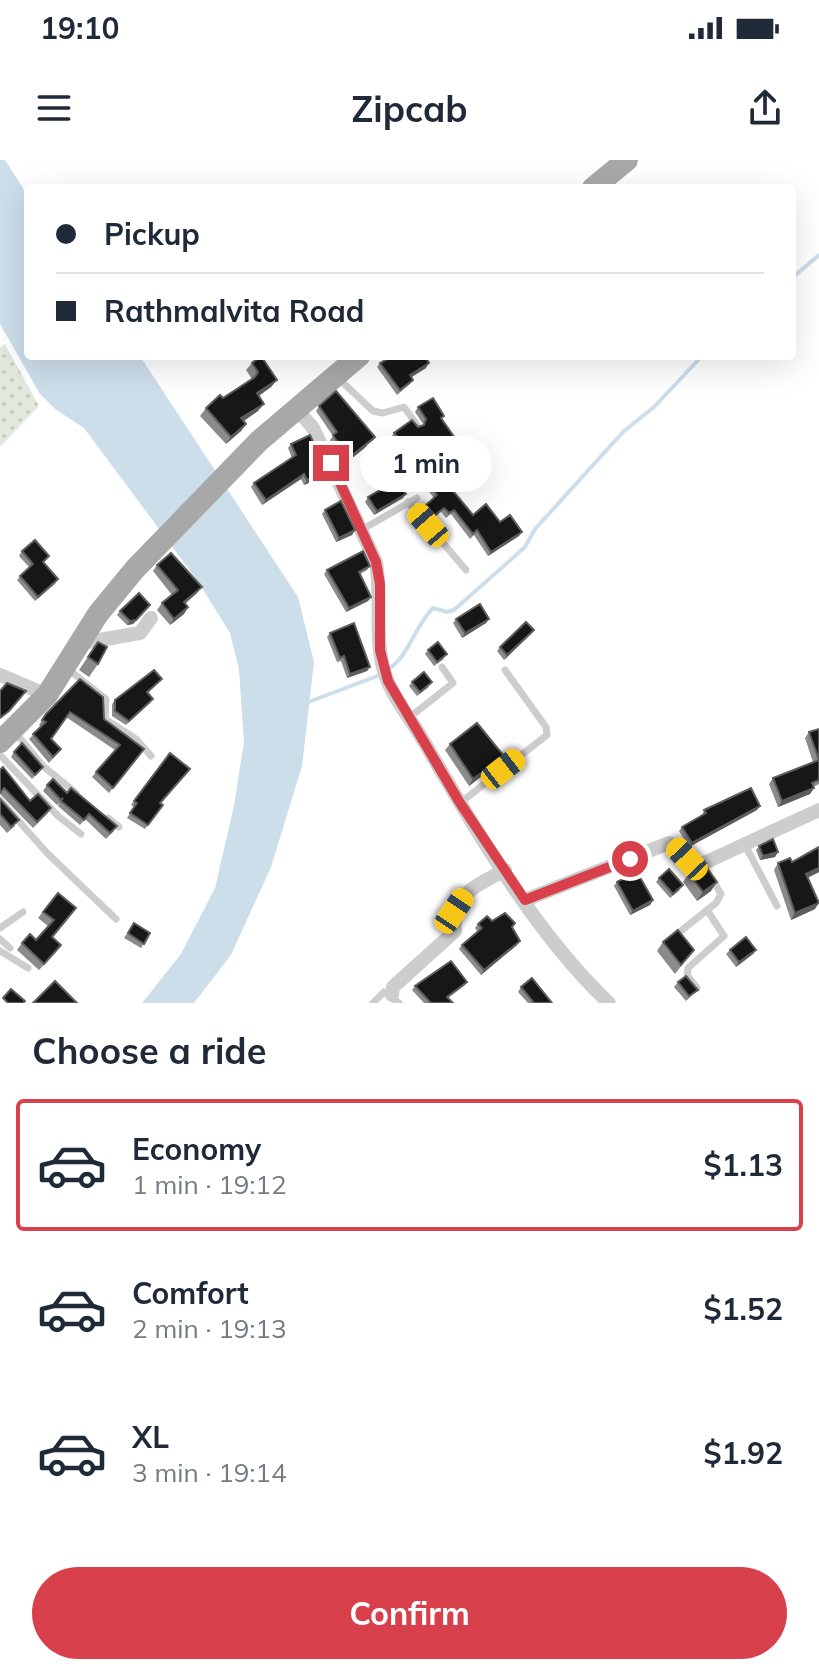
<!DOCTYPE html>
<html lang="en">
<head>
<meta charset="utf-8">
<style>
	:root { --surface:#fff; --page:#f6f6f7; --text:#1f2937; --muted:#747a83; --line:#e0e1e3; --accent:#d8404b }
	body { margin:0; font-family:Mulish,sans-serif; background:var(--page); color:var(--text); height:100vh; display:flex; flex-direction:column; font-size:30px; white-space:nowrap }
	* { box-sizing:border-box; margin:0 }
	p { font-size:26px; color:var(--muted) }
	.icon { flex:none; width:44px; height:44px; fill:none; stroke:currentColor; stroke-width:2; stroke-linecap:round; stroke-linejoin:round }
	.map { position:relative; height:843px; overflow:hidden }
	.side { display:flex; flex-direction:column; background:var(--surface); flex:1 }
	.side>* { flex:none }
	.top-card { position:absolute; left:24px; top:24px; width:772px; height:176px; border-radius:8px; box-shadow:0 8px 32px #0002; display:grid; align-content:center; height:176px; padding:0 32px; background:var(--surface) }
	.end { position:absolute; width:36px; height:36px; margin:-18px; border:10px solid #d8404b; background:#fff; box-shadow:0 0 0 4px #fff }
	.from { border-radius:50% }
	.bubble { position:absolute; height:56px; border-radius:28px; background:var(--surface); box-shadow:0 8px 32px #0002; font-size:26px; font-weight:700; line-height:56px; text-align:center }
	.car { position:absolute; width:24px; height:48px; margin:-24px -12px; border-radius:10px; box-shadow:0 0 6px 2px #0007; background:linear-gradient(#f5c518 24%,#345 0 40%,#f5c518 0 76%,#345 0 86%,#f5c518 0) }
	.top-card b { display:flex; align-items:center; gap:28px; height:76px; font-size:30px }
	.top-card b+b { border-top:2px solid var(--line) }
	.top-card i { width:20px; height:20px; background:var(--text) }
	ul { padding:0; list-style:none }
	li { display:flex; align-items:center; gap:24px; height:132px; margin:0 16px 12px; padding:0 16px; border:4px solid transparent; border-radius:8px }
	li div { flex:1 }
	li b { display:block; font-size:30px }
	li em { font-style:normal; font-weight:700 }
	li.active { border-color:var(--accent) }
	li>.icon { width:72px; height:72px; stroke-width:1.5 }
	h2 { padding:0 32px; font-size:36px; line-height:96px }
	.button { display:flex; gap:16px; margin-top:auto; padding:16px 32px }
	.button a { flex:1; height:92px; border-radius:48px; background:var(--accent); color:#fff; font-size:32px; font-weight:700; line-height:92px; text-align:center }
	.status { display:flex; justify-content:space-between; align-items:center; height:56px; padding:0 40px; background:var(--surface); direction:ltr }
	.status svg { height:22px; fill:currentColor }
	header { display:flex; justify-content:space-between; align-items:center; height:104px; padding:0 32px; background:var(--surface); font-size:36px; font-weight:700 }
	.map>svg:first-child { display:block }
	.grass { fill:url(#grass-dots) }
	.water { fill:#ccdeea }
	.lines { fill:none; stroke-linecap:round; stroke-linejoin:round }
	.stream { stroke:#ccdeea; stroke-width:4 }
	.service { stroke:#cdcdcd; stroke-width:7 }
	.minor { stroke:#cdcdcd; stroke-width:14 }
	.primary { stroke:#a8a8a8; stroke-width:22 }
	.wall { fill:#8b8b8b }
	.shaded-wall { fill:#5d5d5d }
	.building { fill:#171717; stroke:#5d5d5d; stroke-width:2 }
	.route { stroke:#d8404b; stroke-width:10 }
</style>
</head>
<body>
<div class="status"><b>19:10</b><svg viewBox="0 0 49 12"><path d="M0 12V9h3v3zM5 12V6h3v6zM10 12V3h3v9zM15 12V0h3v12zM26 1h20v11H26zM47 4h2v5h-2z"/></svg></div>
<header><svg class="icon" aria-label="menu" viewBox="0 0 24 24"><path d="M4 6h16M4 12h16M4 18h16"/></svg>Zipcab<svg class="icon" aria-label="share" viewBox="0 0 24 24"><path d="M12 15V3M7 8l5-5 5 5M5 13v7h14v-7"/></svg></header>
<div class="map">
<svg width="819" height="843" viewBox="0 0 819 843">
	<defs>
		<pattern id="grass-dots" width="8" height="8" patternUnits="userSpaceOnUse" patternTransform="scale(2)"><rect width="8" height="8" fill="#e3e8dc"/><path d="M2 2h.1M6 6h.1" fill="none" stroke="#c3c7bd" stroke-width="1.8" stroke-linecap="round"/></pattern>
	</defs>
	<rect width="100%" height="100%" fill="#fff"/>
	<path class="grass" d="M5 184 39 246 0 287V187Z"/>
	<path class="water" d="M0 0H5L28 36V196H140L298 437 314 502 302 606 271 707 231 795 194 843H142L181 794 215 728 234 646 244 582 239 510 230 473 197 420 84 268 55 249 40 234 0 164Z"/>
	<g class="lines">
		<g class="stream">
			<path d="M792 118 819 95"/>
			<path d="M387 510C409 497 414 467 433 448L447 452 454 450 525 387 535 369 624 271 654 247 702 196"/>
			<path d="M306 543 380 515"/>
		</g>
		<g class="service">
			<path d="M338 218 373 251 383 253 404 247 417 265"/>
			<path d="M408 342 466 410"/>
			<path d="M363 369 417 338"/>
			<path d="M69 510 106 539 105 559 136 579 151 596"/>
			<path d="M410 557 453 523 442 507"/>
			<path d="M14 571 43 606 76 633"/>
			<path d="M0 595 58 656 81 674"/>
			<path d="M0 640 47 693 116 759"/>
			<path d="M460 643 547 575 546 567 505 510"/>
			<path d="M108 658 119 667"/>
			<path d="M745 685 777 746"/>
			<path d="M0 768 23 752"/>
			<path d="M677 774 716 743 721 734 712 719"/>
			<path d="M0 779 10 788"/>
			<path d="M0 791 28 808"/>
			<path d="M697 828 687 815 688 808 724 776 707 750"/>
			<path d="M373 843 384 832 399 843"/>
		</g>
		<g class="minor">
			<path d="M295 247 313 268 376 402C382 437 374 476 384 511 391 535 410 558 423 580 473 666 536 775 609 843"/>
			<path d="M82 483 140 473 151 458"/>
			<path d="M0 515 47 535"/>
			<path d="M525 740 669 683 687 699 702 704 819 650"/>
			<path d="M392 835 393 827 455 771C453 732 475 727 505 710"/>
		</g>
		<g class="primary">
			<path d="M593 28 627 0"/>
			<path d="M0 582 47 535 98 454 135 409 259 281 359 196"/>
		</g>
	</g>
	<g class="wall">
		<path d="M252 203 277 220 271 227 259 236 258 251 244 261 246 264 241 271 226 284 200 256 206 248 252 219 246 210Z"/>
		<path d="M380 203 426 208 411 217 413 220 410 224 397 235 377 207Z"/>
		<path d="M319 246 375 277 372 282 346 303 332 285 330 280 333 276 316 251Z"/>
		<path d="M418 247 442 260 462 288 459 292 449 300 454 314 445 321 473 355 500 362 519 376 488 396 474 375 470 379 451 354 446 358 441 352 432 360 423 349 434 338 421 322 424 317 415 303 390 278 394 273 423 266V264L415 252Z"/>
		<path d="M291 284 324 316 304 325 301 319 262 345 251 327 254 323 292 298 288 288Z"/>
		<path d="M368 337 403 338 374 355 365 342Z"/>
		<path d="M325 350 355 370 352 375 336 382 322 354Z"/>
		<path d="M22 391 49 396 43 403 58 419 55 424 35 441 17 420 29 407 19 396Z"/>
		<path d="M157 405 197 433 185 444 188 447 184 454 170 465 157 450 162 443 172 435 153 411Z"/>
		<path d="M370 406 367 410 360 414 371 437 368 441 346 452 324 414 327 410Z"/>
		<path d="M147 449 133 464 127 465 117 455 120 451Z"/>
		<path d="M456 459H489L486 463 462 478 453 463Z"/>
		<path d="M534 470 504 500 497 491 500 487Z"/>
		<path d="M330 473 370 507 367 511 347 518 341 501 337 502 327 477Z"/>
		<path d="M98 482V504L89 517 79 510Z"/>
		<path d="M428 490 444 499 434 506 425 494Z"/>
		<path d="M80 519 104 559 144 589 109 633 92 617 115 590 66 557 51 579 61 589 49 603 29 579 41 567 39 565 46 554Z"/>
		<path d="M162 519 148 533 150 543 126 565 112 556V544L115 540Z"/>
		<path d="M412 522 429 527 417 536 409 526Z"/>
		<path d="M819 569V624L813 627 814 628 810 634 778 647 769 624 773 618 813 602 805 578 809 572Z"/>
		<path d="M450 584 504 596 499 603 469 626 445 590Z"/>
		<path d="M14 592 43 607 32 619 11 597Z"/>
		<path d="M170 593 190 609 160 644 163 645 145 669 127 658 134 647 131 645Z"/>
		<path d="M0 610 30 641 51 648 47 654 33 668 0 634Z"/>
		<path d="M47 625 67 633 114 671 106 679 85 659 80 665 58 646 59 643 57 645 43 631Z"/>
		<path d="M0 639 15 666 7 673 0 665Z"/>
		<path d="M704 650H757L689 687 679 671 682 667 702 656Z"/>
		<path d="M759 686 775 697 760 700 756 690Z"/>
		<path d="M778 703 819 712 808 718 815 749 791 760 774 710Z"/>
		<path d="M622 709 653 740 650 745 630 755 614 726 617 722 622 719 619 713Z"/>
		<path d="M689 713 711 731 697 741 683 722Z"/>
		<path d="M659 718 680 730 670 738 656 722Z"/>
		<path d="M58 733 53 778 56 792 39 810 17 790 22 783 36 780 48 766 38 758Z"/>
		<path d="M492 761 512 768 517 785 481 815 459 789 462 785 478 772 475 768 478 764Z"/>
		<path d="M134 763 150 773 141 788 124 778Z"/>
		<path d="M663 782 694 790 675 814 657 791Z"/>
		<path d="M730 790H756L753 794 736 807 726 794Z"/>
		<path d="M467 822 464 826 448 838 453 843H424L412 830 415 826Z"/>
		<path d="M678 822 698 830 686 841 674 827Z"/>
		<path d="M521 827 552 843H528L518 832Z"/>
	</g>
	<g class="shaded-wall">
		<path d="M429 203 426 208 407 220 410 215Z"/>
		<path d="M277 220 271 227 251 241 257 233Z"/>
		<path d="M264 244 258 251 236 266 241 258Z"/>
		<path d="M246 264 241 271 226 284 231 277Z"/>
		<path d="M375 277 372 282 346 303 350 297Z"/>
		<path d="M327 312 324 316 304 325 307 320Z"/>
		<path d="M304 314 301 319 262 345 266 340Z"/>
		<path d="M406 334 403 338 374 355 377 351Z"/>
		<path d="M355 370 352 375 336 382 339 378Z"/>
		<path d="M522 372 519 376 488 396 491 392Z"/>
		<path d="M202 427 197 433 179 448 184 442Z"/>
		<path d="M371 437 368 441 346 452 349 448Z"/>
		<path d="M150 445 133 464 127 465 130 461Z"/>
		<path d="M188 447 184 454 170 465 174 459Z"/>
		<path d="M489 459 486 463 462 478 465 473Z"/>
		<path d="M534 470 531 474 504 500 507 495Z"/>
		<path d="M370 507 367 511 347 518 350 514Z"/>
		<path d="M504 596 499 603 469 626 473 619Z"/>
		<path d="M814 628 810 634 778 647 782 641Z"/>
		<path d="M760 646 757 650 689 687 692 683Z"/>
		<path d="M778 692 775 697 760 700 763 696Z"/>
		<path d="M819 708V712L802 720 806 714Z"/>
		<path d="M717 722 711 731 697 741 703 732Z"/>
		<path d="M653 740 650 745 630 755 633 751Z"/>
		<path d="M819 743 815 749 791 760 795 753Z"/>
		<path d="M520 781 517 785 481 815 484 810Z"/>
		<path d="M756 790 753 794 736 807 739 802Z"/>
	</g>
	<g class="building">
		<path d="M261 196 277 220 257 233 264 244 241 258 246 264 231 277 206 248 220 235 223 238 255 217 258 212 252 203Z"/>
		<path d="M393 196H425L429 203 410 215 413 220 400 230 380 203Z"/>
		<path d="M336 231 375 277 350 297 336 280 333 275 337 272 319 246Z"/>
		<path d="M433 238 444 256 441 258 462 288 448 299 458 310 444 320 473 355 486 344 500 362 510 355 522 372 491 392 477 370 473 374 454 350 449 353 444 348 435 355 426 345 437 335 424 317 428 314 418 299 394 273 412 260 418 267 424 265 426 259 418 247Z"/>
		<path d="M310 275 327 312 307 320 304 314 266 340 254 323 296 295 291 284Z"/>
		<path d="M397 320 406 334 377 351 368 337Z"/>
		<path d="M341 341 355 370 339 378 325 350Z"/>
		<path d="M35 380 49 396 43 402 58 419 38 437 20 416 33 404 22 391Z"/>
		<path d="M363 391 370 406 359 412 371 437 349 448 327 410Z"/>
		<path d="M171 393 202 427 184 442 188 447 174 459 162 443 178 430 157 405Z"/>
		<path d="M139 433 150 445 136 460 130 461 120 451Z"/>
		<path d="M480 444 489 459 465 473 456 459Z"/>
		<path d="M526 462 534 470 507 495 500 487Z"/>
		<path d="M354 463 370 507 350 514 344 496 340 498 330 473Z"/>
		<path d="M98 482 107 487 98 504 88 497Z"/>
		<path d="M438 482 447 494 437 502 428 490Z"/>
		<path d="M154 510 162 519 147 532 153 539 129 561 115 551V540Z"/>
		<path d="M424 512 432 522 420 532 412 522Z"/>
		<path d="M80 519 103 537 104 559 144 589 113 628 96 612 120 585 70 552 51 579 61 589 53 597 33 574 46 562 42 560 46 554Z"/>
		<path d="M7 523 26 531 9 551 0 558V531Z"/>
		<path d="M477 563 504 596 473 619 450 584Z"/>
		<path d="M819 569V620L812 623 814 628 782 641 773 618 819 600 809 572Z"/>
		<path d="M22 583 43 607 35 615 14 592Z"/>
		<path d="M170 593 190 609 160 643 163 645 148 665 130 653 137 643 134 641Z"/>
		<path d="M3 607 30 641 38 634 51 648 37 662 4 628 0 633V610Z"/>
		<path d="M53 619 67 633 71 628 117 666 110 673 89 654 84 660 61 641 63 638 61 640 47 625Z"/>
		<path d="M751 628 760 646 692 683 682 667 706 653 704 650Z"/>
		<path d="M0 639 19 660 11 667 0 654Z"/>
		<path d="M773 679 778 692 763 696 759 686Z"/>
		<path d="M819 687V708L806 714 819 743 795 753 778 703 790 698 792 702Z"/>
		<path d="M633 705 653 740 633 751 617 722 626 717 622 709Z"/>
		<path d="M705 705 717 722 703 732 689 713Z"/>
		<path d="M669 709 683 725 673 734 659 718Z"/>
		<path d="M58 733 76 748 52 777 61 785 44 804 22 783 30 774 36 780 54 760 43 752Z"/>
		<path d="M505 753 515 763 512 767 520 781 484 810 462 785 482 768 478 764 487 756 492 761Z"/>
		<path d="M134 763 150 773 144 784 128 773Z"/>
		<path d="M678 770 694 790 681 805 663 782Z"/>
		<path d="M746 777 756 790 739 802 730 790Z"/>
		<path d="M451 801 467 822 447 837 453 843H431L415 826Z"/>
		<path d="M686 816 698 830 689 836 678 822Z"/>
		<path d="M532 818 552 843H534L521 827Z"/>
		<path d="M55 821 77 843H33Z"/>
		<path d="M11 829 25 841 23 843H8L3 838Z"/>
	</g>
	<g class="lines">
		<path class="route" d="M331 303 376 402 380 424V490L388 521 460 643 525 740 630 699"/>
	</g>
</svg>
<i class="end from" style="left:630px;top:699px"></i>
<i class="end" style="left:331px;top:303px"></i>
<div class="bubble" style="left:360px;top:276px;width:132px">1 min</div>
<i class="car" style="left:428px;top:365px;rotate:319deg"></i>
<i class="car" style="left:503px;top:609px;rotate:52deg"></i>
<i class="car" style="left:687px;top:699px;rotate:317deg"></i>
<i class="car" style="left:454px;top:751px;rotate:34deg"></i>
<div class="top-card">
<b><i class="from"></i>Pickup</b>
<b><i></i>Rathmalvita Road</b>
</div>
</div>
<section class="side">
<h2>Choose a ride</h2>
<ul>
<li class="active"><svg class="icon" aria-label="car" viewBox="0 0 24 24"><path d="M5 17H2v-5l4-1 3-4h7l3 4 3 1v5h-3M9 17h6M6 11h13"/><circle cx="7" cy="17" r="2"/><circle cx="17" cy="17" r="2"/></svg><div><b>Economy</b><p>1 min · 19:12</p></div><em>$1.13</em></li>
<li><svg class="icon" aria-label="car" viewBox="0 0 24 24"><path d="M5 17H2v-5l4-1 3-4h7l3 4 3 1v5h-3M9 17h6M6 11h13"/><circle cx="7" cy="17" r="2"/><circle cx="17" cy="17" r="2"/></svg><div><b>Comfort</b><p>2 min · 19:13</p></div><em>$1.52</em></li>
<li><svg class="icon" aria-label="car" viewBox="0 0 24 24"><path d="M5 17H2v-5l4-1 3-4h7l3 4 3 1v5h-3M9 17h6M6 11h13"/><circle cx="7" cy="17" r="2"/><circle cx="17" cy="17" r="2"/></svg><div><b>XL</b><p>3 min · 19:14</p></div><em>$1.92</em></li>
</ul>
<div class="button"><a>Confirm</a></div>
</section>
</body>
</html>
